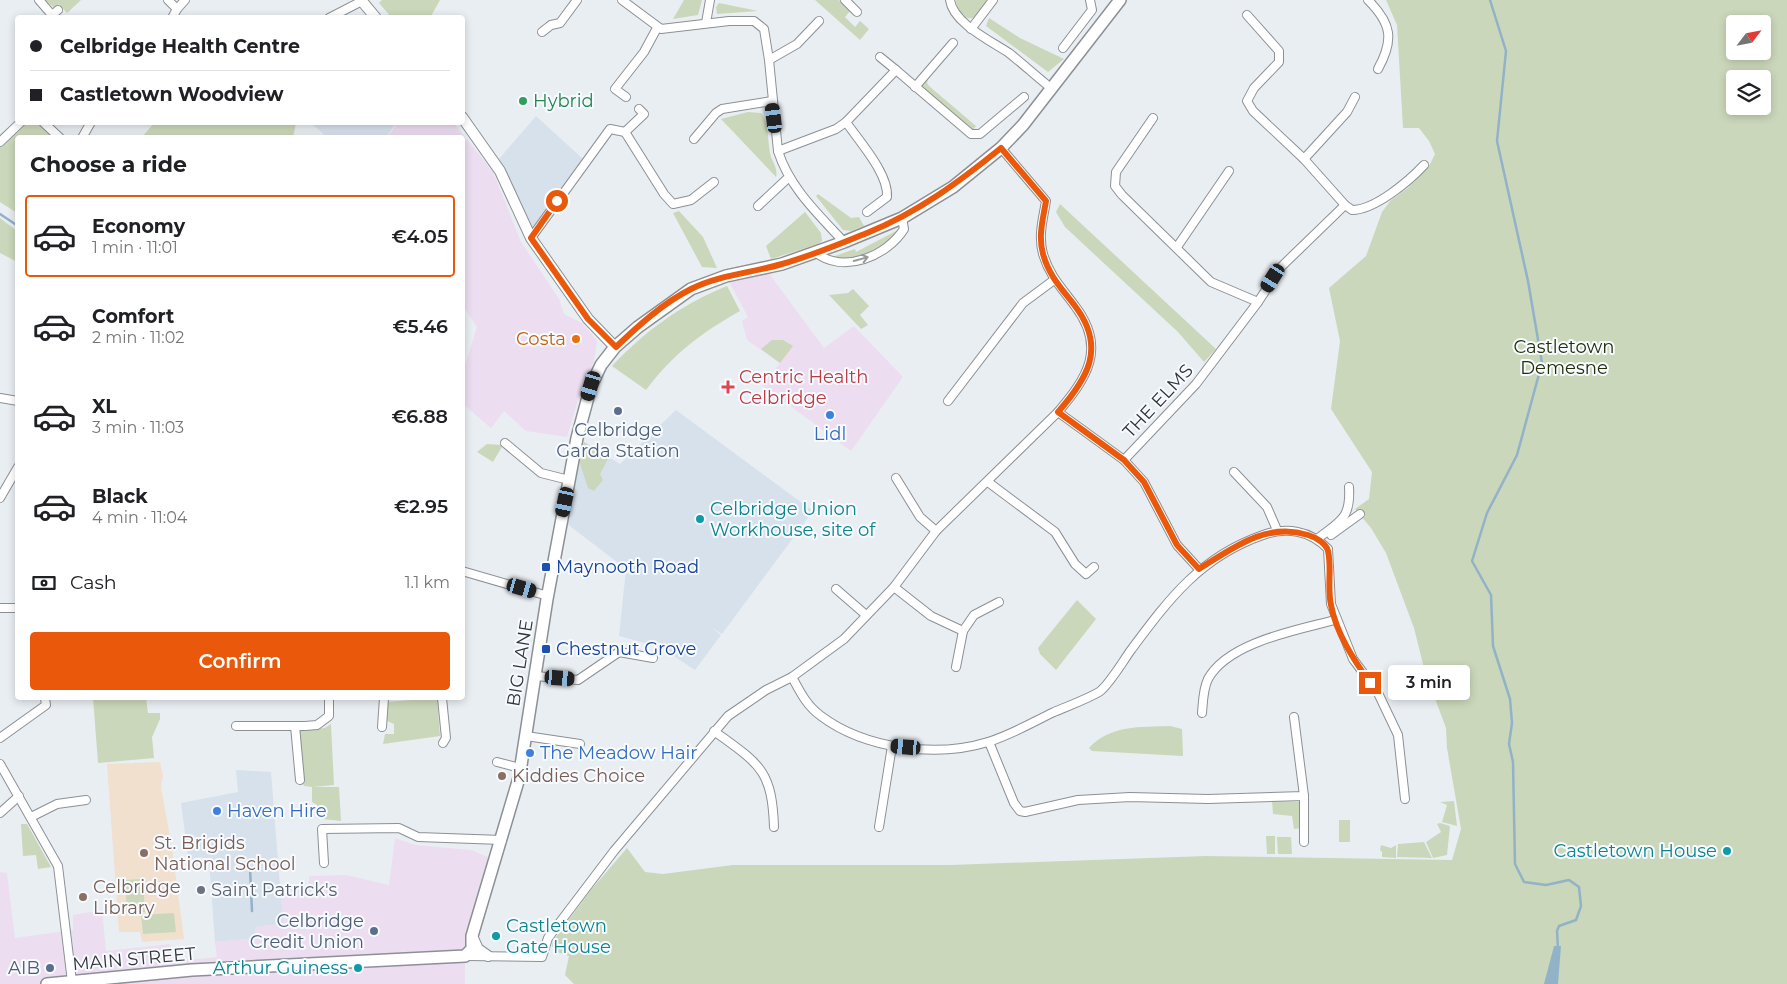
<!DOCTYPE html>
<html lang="en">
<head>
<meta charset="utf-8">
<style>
	:root { --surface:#fff; --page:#f6f6f6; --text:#202124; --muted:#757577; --line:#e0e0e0; --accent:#ea580c }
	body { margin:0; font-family:Montserrat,sans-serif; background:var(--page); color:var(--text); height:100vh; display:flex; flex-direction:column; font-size:19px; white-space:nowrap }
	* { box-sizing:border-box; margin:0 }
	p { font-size:16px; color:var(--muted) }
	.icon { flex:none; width:28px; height:28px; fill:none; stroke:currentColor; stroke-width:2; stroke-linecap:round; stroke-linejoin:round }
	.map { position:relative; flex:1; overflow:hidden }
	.panel { position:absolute; left:15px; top:135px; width:450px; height:565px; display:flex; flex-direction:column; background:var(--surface); border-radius:5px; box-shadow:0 2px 8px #0003 }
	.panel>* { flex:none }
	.banner { position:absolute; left:15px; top:15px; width:450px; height:110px; border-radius:5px; box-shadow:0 2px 8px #0003; display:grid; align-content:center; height:110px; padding:0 15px; background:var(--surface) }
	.needle { width:32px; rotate:58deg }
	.fabs { position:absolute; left:1726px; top:15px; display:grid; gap:10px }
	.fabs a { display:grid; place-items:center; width:45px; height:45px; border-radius:5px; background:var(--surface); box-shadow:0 2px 8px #0003; font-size:25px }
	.end { position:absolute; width:22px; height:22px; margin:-11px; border:6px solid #ea580c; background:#fff; box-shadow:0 0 0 2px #fff }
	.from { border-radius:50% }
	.bubble { position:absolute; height:35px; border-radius:5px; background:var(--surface); box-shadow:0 2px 8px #0003; font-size:16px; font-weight:600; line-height:35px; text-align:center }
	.car { position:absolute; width:15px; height:30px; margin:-15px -8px; border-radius:6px; box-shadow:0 0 4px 1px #0007; background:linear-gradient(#222 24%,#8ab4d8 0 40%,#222 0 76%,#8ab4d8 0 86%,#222 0) }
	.banner b { display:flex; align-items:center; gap:18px; height:48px; font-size:19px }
	.banner b+b { border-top:1px solid var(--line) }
	.banner i { width:12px; height:12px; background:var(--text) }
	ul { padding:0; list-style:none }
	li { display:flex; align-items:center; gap:15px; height:82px; margin:0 10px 8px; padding:0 5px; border:2px solid transparent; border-radius:5px }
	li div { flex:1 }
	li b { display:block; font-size:19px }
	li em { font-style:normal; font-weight:600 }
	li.current { border-color:var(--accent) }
	li>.icon { width:45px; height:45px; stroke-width:1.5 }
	h2 { padding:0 15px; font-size:22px; line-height:60px }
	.pay { display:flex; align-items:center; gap:12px; height:55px; padding:0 15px; font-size:19px }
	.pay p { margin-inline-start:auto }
	.action { display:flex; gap:10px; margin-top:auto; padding:10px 15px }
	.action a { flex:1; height:58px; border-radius:5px; background:var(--accent); color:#fff; font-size:20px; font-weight:600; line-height:58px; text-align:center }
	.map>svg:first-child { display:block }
	.commercial { fill:#ecddf1 }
	.built { fill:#d7e1ec }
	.education { fill:#f1e0ce }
	.green { fill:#cbd7ba; fill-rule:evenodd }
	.water { fill:#92b2c8 }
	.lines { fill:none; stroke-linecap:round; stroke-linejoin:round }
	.stream { stroke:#92b2c8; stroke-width:2.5 }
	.minor-casing { stroke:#8c9095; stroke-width:10 }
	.tertiary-casing { stroke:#8c9095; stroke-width:12 }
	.secondary-casing { stroke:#8c9095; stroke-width:14 }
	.minor { stroke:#fff; stroke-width:8 }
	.tertiary { stroke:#fff; stroke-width:10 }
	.secondary { stroke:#fff; stroke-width:11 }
	.oneway { stroke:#989a9a }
	.route { stroke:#ea580c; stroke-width:6 }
	.leisure-dot { fill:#2e9e5b; stroke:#f7fbff; stroke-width:2 }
	.food-dot { fill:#e8710a; stroke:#f7fbff; stroke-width:2 }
	.health-dot { fill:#e0444e; stroke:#f7fbff; stroke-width:2 }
	.service-dot { fill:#5c6f8a; stroke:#f7fbff; stroke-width:2 }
	.shop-dot { fill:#3f7fe0; stroke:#f7fbff; stroke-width:2 }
	.culture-dot { fill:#0f9aa8; stroke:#f7fbff; stroke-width:2 }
	.transit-dot { fill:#1a4fb4; stroke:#f7fbff; stroke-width:2 }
	.education-dot { fill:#8d6e63; stroke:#f7fbff; stroke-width:2 }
	.worship-dot { fill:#6b7280; stroke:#f7fbff; stroke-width:2 }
	.labels { text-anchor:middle; stroke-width:4; stroke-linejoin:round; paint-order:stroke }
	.leisure-label { font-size:18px; fill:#27864d; stroke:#f7fbff; text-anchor:start }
	.food-label { font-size:18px; fill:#c56008; stroke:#f7fbff; text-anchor:end }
	.park-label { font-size:18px; fill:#222e07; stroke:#f7fbff }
	.health-label { font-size:18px; fill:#be3a42; stroke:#f7fbff; text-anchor:start }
	.street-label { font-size:18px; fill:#323436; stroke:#f7fbff }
	.service-label { font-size:18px; fill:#4e5e75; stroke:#f7fbff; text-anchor:end }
	.shop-label { font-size:18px; fill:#366cbe; stroke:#f7fbff; text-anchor:start }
	.culture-label { font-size:18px; fill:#0d838f; stroke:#f7fbff; text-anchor:start }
	.transit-label { font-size:18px; fill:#164399; stroke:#f7fbff; text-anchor:start }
	.education-label { font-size:18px; fill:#785e54; stroke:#f7fbff; text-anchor:start }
	.worship-label { font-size:18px; fill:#5b616d; stroke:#f7fbff; text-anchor:start }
</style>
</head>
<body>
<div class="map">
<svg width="1787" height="984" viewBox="0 0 1787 984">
	<rect width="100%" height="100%" fill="#e9eef3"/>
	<g class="commercial">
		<path d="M399 122 454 123 493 172 521 242 559 299 564 314 582 323 597 341 594 361 579 396 567 437 526 431 504 411 491 428 463 404V372L477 327 463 306 462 138 387 137Z"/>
		<path d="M765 268 824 348 854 326 903 377 851 451 762 385 780 363 747 340 742 321 748 317 726 276Z"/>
		<path d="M395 838 415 845 471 850 495 860 465 956V984H0V872L7 873 15 938 73 930V915L102 910 106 951 170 944 172 959H198L217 957 215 942 256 938 255 927 282 924 280 886 309 885V876L346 875 389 885Z"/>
	</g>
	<g class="built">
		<path d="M536 116 583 159 533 228 499 159Z"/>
		<path d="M311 123H396L385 138 327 137Z"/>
		<path d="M676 410 813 511 722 634 711 627 721 635 695 670 660 647 619 636 626 569 566 523 584 442 620 464Z"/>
		<path d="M236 770 271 772 283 924 255 927 256 938 215 942 209 861 201 857 195 858 189 864 181 803 238 792Z"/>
	</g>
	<path class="education" d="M160 762 163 776 161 787 172 848 184 939 142 942 140 932H119L107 764Z"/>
	<g class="green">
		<path d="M44 0H81L67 13 59 4 55 8Z"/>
		<path d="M382 0H440L430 18 391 17 379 3Z"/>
		<path d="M684 0H702L698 15 673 19Z"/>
		<path d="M815 0H839L851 10 845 17 855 27 860 21 869 29 860 40Z"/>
		<path d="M956 0H987C984 5 979 14 975 17 965 23 956 7 956 0Z"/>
		<path d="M1386 0H1787V984H574L565 975 569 956 557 952 552 946 553 941 591 890 627 848 645 872 663 874 733 865H950L1206 856 1452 860 1461 829 1447 748 1446 728 1425 672 1414 628 1386 553 1371 528 1355 509 1369 499 1372 472 1331 409 1340 341 1329 288 1366 256 1382 212 1391 200 1408 188 1430 164 1435 154 1429 141 1419 128H1403L1397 25ZM1735 24H1762V51H1735ZM1735 79H1762V106H1735Z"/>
		<path d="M719 3 758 11 717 14 716 7Z"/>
		<path d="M989 18 1020 38 1064 59 1048 72 986 26Z"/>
		<path d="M929 75 927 83 929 86 976 126 973 130 923 88V82Z"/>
		<path d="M748 112 761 113C770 124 767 144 771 157 774 164 778 170 776 177L721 119Z"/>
		<path d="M155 122 295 123H296L293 137H142Z"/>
		<path d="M26 123H38L55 137 18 138 17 213 0 202V146Z"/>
		<path d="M818 194 851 218 859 217 864 226 851 231 843 230 816 196Z"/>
		<path d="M1060 204 1216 349 1204 362 1178 332 1065 227 1056 212Z"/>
		<path d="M679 211 703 237 717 268 702 267 673 213Z"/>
		<path d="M805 212 821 233 822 241 818 244 771 259 766 246Z"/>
		<path d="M0 218 17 231V262L0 253Z"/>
		<path d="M898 230C887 251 852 263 829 258L855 249 856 252Z"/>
		<path d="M727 286 740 311C701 333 673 354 646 390L612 366C645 331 682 304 727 286Z"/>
		<path d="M853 289 869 306 860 315 868 325 861 329 829 295 848 293Z"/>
		<path d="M772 340H783L793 346 780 363 761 349Z"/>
		<path d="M584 442 609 457 600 474 603 480 594 491 588 488 579 461Z"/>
		<path d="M487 444 503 445 493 462 477 452Z"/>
		<path d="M1077 600 1096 619 1056 670 1040 654 1038 648Z"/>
		<path d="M93 698H146L148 713H160V719L152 737 154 758 98 763Z"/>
		<path d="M437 698 440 736 383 744 385 734H394V724L387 721 385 716 387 702Z"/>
		<path d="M331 724 334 785 313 787H339L341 821 323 819 317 805 312 802V787L304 786 301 780 299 731 325 728Z"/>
		<path d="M1170 726 1182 729 1183 756 1092 751 1089 748C1110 725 1140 727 1170 726Z"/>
		<path d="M1272 801 1300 802 1301 828 1294 829 1292 816 1273 814Z"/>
		<path d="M1454 801 1457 826 1442 822 1447 805 1440 802Z"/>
		<rect x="1339" y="820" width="11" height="22"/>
		<path d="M1440 823 1450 826 1447 855 1433 858 1426 842 1441 832 1437 824Z"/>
		<path d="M21 824H27L51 867 38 869 36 855 23 856Z"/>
		<path d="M1275 836V854H1267L1266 836Z"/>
		<path d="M1277 837H1291L1292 854H1278Z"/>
		<path d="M1424 842 1432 858 1397 857 1398 844Z"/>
		<path d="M1381 845 1391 848 1396 845V858L1382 857V852L1380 850Z"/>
		<path d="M143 879 145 912 127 914 125 880Z"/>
		<path d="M174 913 176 932 143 934 141 915Z"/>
	</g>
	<path class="water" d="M1554 946H1561L1558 984H1544Z"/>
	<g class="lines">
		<g class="stream">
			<path d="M1490 0 1506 51 1497 141 1528 281 1542 363 1517 455 1487 513 1472 561 1491 595 1493 646 1510 699 1512 723 1509 744 1513 762 1515 864 1524 882 1546 885 1569 880 1579 887 1581 906 1576 920 1559 926 1557 931 1558 949"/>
			<path d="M0 214 18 226"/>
			<path d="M250 868 252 911"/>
		</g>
		<g class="minor-casing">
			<g id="minor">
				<path d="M39 0 52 15 58 10"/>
				<path d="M168 0 177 9 172 18"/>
				<path d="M622 0 661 29 729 21H754L764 29 769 60 778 151C789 187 819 215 844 242"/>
				<path d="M845 0 857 12"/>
				<path d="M950 0C953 23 991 41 1009 53 1023 64 1037 77 1051 88"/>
				<path d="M1368 0C1392 24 1394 40 1378 69"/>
				<path d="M177 9 185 0"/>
				<path d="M1247 15 1279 51V62L1254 88 1247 101 1253 111 1304 159 1345 205 1352 210C1375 210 1409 181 1424 165"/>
				<path d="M329 18 362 1"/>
				<path d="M706 23 710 0"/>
				<path d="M971 29 993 0"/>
				<path d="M542 32 551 25 560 23 577 0"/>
				<path d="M1063 48 1092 10 1090 0"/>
				<path d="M880 57 896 70"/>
				<path d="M769 60 797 44 819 21"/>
				<path d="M915 87 953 43"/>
				<path d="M626 97 615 89 644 52 657 28"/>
				<path d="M1153 118 1116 172 1115 186 1122 195 1211 282 1258 302"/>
				<path d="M43 122 60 138"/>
				<path d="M846 122C859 141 889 174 887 197L867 212"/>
				<path d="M625 132 664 194 673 204 691 200 714 182"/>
				<path d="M625 132 644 114 639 109"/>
				<path d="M82 138 91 122"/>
				<path d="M694 139 716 113 722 109 772 101"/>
				<path d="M0 142 21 122"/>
				<path d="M778 151 836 129 846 122 896 70 971 134H980L1024 97"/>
				<path d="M1304 159 1347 112 1355 97"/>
				<path d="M758 206 789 177"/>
				<path d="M531 238 610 129 625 132"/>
				<path d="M1177 247 1229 171"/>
				<path d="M815 252C843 275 887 256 904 229L902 218"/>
				<path d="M0 398 18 401"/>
				<path d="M948 401 1023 303 1054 280"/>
				<path d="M1058 412 1124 460 1144 482 1177 545 1199 569"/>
				<path d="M505 443 541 473 569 480"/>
				<path d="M1124 460 1196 384 1258 302 1281 267 1345 205"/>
				<path d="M1234 472 1267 507 1277 530"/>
				<path d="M896 478 920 517 936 531"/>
				<path d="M988 482 1055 532 1075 564 1086 574 1094 567"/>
				<path d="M0 498 18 467"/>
				<path d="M1331 535 1360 514"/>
				<path d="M1317 539C1340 521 1351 519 1349 487"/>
				<path d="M462 571 548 596"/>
				<path d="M894 587 931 616 963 631 974 615 999 602"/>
				<path d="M836 589 866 615"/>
				<path d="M0 608H18"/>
				<path d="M956 667 963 631"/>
				<path d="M536 676 578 680 619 652 653 658"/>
				<path d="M792 677C800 692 807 706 821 716 865 749 936 758 988 742 1011 735 1033 722 1054 712 1068 706 1085 700 1099 692 1109 685 1123 661 1131 650 1169 599 1200 557 1263 535 1286 527 1310 530 1328 549L1331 604 1353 659 1378 693 1398 735 1405 799"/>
				<path d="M442 698 446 738 443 743"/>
				<path d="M1202 713C1203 702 1203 689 1208 679 1228 642 1298 630 1335 620"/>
				<path d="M236 726H305L317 725 329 716V698"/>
				<path d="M295 726 300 780"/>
				<path d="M382 727 384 698"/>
				<path d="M714 731C759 764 772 769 774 827"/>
				<path d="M526 736 580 744"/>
				<path d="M0 738 46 705 45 698"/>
				<path d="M989 742 1014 803 1020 811 1025 812 1078 800 1130 797 1208 799 1304 796 1294 717"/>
				<path d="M497 762 520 768"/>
				<path d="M0 764 58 866 72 982"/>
				<path d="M0 813 19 796"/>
				<path d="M31 817 57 804 86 800"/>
				<path d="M879 827 892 746"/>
				<path d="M1304 842V796"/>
				<path d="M324 863 322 829 399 828 418 837 502 840"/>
				<path d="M465 956 542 957 548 938 614 851 728 716 766 690 792 677 844 639 894 587 936 531 1058 412C1087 378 1107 348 1075 306 1062 288 1050 277 1043 254 1038 236 1043 219 1046 201L1001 148"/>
			</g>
		</g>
		<g class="tertiary-casing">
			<g id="tertiary">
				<path d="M361 0 376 18"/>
				<path d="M462 117 500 171 531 238 588 319 615 347"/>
				<path d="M472 936 478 949 488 956"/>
			</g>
		</g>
		<g class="secondary-casing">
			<path id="secondary" d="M47 984 192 970 465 956 472 949V936L519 778 547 599 577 438 591 386 601 365 615 347 638 327 691 289 726 276 782 264 844 242 902 218 953 187 1001 148 1023 125 1120 0"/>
		</g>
		<use href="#minor" class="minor"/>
		<use href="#tertiary" class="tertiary"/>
		<use href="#secondary" class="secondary"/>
	</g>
	<defs><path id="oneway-shaft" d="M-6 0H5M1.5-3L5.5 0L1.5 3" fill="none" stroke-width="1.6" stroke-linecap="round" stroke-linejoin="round" transform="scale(1.25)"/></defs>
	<use class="oneway" href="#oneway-shaft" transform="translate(861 259) rotate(-15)"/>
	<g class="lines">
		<path class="route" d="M557 201 531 238 588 319 616 347C638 326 663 303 691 289 719 275 751 273 782 264 811 256 839 244 867 233 917 213 959 182 1001 148L1046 201C1043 219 1038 236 1043 254 1049 276 1062 289 1075 306 1107 348 1087 379 1058 412L1124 460 1144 482 1177 545 1199 569C1233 548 1266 522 1308 535 1315 537 1326 543 1328 551 1332 568 1327 587 1331 605 1336 633 1354 660 1370 683"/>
	</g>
	<circle class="leisure-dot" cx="523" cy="101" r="5"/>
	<circle class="food-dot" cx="576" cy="339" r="5"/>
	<path class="health-dot" d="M725.5 379.5h5v5h5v5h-5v5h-5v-5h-5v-5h5z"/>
	<g class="service-dot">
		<circle cx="618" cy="411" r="5"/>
		<circle cx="374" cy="931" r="5"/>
		<circle cx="50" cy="968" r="5"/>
	</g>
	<g class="shop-dot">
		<circle cx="830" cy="415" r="5"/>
		<circle cx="530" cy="753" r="5"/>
		<circle cx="217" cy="811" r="5"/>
	</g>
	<g class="culture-dot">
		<circle cx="700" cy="519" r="5"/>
		<circle cx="1727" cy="851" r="5"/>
		<circle cx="496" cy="936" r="5"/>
		<circle cx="358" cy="968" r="5"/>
	</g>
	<g class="transit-dot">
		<rect x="541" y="562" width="10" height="10" rx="2.5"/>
		<rect x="541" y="644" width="10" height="10" rx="2.5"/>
	</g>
	<g class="education-dot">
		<circle cx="502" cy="776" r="5"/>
		<circle cx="144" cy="853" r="5"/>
		<circle cx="83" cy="897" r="5"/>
	</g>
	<circle class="worship-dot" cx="201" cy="890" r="5"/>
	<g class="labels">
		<g class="leisure-label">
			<text x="533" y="107">Hybrid</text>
		</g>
		<g class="food-label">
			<text x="566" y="345">Costa</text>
		</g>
		<g class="park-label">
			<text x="1564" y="353">Castletown<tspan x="1564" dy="21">Demesne</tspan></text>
		</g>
		<g class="health-label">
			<text x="739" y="383">Centric Health<tspan x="739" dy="21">Celbridge</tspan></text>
		</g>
		<g class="street-label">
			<text transform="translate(1158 401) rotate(-47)" y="6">THE ELMS</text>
			<text transform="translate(520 663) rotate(-81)" y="6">BIG LANE</text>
			<text transform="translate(134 959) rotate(-5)" y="6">MAIN STREET</text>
		</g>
		<g class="service-label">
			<text x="618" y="436" text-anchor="middle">Celbridge<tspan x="618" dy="21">Garda Station</tspan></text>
			<text x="364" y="927">Celbridge<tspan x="364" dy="21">Credit Union</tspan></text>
			<text x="40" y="974">AIB</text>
		</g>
		<g class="shop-label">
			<text x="830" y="440" text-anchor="middle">Lidl</text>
			<text x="540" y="759">The Meadow Hair</text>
			<text x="227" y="817">Haven Hire</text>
		</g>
		<g class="culture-label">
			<text x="710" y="515">Celbridge Union<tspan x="710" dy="21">Workhouse, site of</tspan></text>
			<text x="1717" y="857" text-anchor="end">Castletown House</text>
			<text x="506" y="932">Castletown<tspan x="506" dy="21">Gate House</tspan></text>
			<text x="348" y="974" text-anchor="end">Arthur Guiness</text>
		</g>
		<g class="transit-label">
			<text x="556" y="573">Maynooth Road</text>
			<text x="556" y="655">Chestnut Grove</text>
		</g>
		<g class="education-label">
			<text x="512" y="782">Kiddies Choice</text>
			<text x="154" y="849">St. Brigids<tspan x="154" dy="21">National School</tspan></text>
			<text x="93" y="893">Celbridge<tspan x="93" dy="21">Library</tspan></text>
		</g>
		<g class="worship-label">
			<text x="211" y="896">Saint Patrick's</text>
		</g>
	</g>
</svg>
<div class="fabs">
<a><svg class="needle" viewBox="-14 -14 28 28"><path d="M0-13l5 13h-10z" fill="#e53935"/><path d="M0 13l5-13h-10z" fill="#757577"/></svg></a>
<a><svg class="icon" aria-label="layers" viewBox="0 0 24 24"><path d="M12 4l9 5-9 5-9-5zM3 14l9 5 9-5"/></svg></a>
</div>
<i class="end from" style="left:557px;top:201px"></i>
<i class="end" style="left:1370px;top:683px"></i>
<div class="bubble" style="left:1388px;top:665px;width:82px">3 min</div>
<i class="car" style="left:774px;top:118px;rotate:353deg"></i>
<i class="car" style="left:1273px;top:278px;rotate:212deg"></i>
<i class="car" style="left:591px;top:386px;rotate:197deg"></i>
<i class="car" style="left:565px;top:502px;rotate:192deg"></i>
<i class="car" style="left:522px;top:588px;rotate:106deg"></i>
<i class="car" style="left:560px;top:678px;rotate:95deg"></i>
<i class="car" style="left:906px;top:747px;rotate:275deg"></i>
<div class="banner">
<b><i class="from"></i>Celbridge Health Centre</b>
<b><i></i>Castletown Woodview</b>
</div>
<section class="panel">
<h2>Choose a ride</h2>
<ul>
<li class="current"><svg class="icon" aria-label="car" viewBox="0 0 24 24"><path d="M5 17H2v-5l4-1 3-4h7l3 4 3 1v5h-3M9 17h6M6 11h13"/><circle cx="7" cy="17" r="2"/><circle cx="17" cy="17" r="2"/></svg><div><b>Economy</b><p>1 min · 11:01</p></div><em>€4.05</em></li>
<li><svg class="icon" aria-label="car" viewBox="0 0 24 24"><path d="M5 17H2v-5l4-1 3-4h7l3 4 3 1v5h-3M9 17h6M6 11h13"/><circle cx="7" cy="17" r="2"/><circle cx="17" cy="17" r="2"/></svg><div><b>Comfort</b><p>2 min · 11:02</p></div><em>€5.46</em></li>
<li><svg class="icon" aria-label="car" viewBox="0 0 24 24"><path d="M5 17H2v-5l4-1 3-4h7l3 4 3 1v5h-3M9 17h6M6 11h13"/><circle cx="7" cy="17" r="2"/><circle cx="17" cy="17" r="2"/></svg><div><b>XL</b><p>3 min · 11:03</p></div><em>€6.88</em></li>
<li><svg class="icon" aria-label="car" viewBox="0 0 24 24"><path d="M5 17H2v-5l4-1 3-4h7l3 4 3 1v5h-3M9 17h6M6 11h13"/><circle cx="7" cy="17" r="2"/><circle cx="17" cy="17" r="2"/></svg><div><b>Black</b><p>4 min · 11:04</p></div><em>€2.95</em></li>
</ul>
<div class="pay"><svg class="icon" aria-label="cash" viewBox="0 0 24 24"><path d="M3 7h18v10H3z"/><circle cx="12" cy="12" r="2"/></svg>Cash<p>1.1 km</p></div>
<div class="action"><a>Confirm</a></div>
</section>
</div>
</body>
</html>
